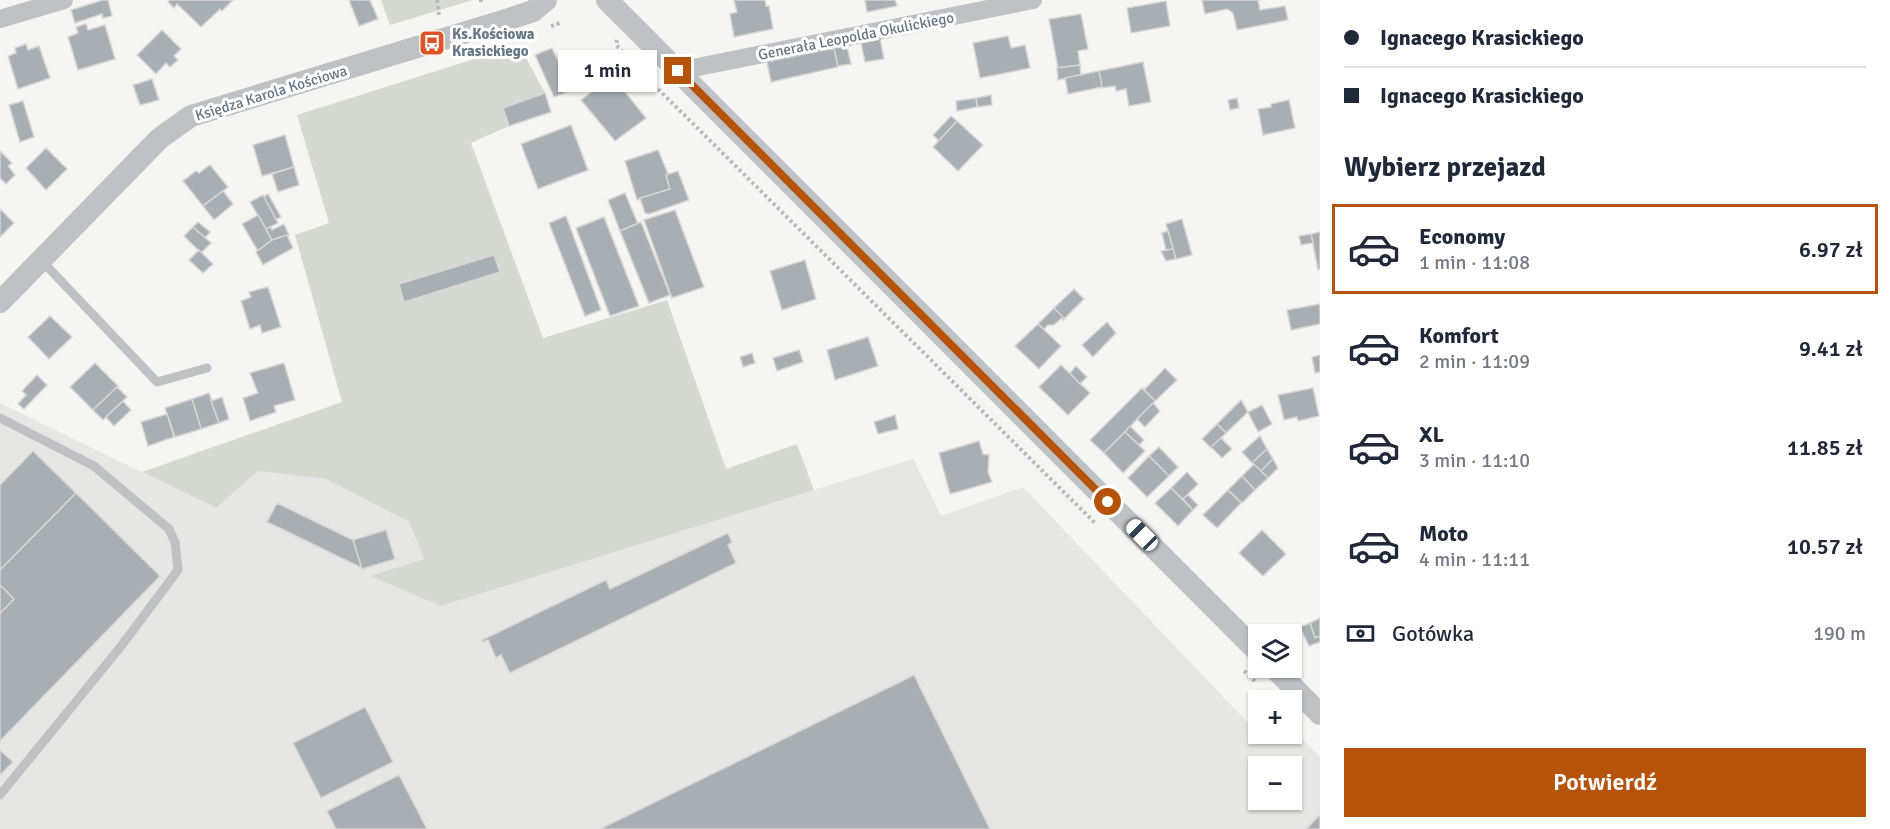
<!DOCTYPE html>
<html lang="pl">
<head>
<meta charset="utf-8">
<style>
	:root { --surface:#fff; --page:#f2f2f3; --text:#1f2937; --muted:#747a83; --line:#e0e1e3; --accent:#b45309 }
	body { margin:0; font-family:Signika,sans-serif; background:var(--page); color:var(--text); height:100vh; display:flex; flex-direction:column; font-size:22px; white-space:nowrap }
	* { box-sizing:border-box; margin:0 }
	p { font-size:20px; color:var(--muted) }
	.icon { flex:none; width:33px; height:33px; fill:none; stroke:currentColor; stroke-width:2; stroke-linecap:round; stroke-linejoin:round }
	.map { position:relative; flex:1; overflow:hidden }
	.sheet { display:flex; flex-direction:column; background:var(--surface); width:570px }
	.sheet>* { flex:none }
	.top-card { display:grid; align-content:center; height:132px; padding:0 24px; background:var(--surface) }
	.fabs { position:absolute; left:1248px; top:624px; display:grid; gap:12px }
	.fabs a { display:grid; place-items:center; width:54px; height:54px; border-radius:0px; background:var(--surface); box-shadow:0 2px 4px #0004; font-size:30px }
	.end { position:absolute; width:27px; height:27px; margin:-14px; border:8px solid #b45309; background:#fff; box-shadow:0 0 0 3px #fff }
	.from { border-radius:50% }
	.bubble { position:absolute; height:42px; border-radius:0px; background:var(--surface); box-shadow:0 2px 4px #0004; font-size:20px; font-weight:600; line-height:42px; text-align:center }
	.car { position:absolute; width:18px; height:36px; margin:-18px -9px; border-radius:8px; box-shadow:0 0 4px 2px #0007; background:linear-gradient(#fff 24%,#345 0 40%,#fff 0 76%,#345 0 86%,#fff 0) }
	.top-card b { display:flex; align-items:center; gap:21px; height:57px; font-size:22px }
	.top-card b+b { border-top:2px solid var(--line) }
	.top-card i { width:15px; height:15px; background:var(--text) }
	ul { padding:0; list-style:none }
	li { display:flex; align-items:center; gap:18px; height:90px; margin:0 12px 9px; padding:0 12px; border:3px solid transparent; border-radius:0px }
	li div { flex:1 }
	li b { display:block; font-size:22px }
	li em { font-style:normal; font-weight:600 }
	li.active { border-color:var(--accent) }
	li>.icon { width:54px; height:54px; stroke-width:1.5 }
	h2 { padding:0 24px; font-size:27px; line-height:72px }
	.pay { display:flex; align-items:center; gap:15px; height:66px; padding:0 24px; font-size:22px }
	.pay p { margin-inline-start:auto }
	.cta { display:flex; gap:12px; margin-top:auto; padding:12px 24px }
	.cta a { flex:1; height:69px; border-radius:0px; background:var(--accent); color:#fff; font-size:24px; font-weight:600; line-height:69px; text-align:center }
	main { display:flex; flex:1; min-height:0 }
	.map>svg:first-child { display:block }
	.built { fill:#e6e7e5; fill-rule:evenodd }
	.green { fill:#d4dad1 }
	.building { fill:#a7afb4; stroke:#d6d6d4; stroke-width:1.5 }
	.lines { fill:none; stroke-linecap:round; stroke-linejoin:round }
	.path { stroke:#b8bbbd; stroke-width:4; stroke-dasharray:3 3; stroke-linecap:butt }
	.service { stroke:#bec2c5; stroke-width:9 }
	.minor { stroke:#bec2c5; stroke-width:18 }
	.tertiary { stroke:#bec2c5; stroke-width:22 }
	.route { stroke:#b45309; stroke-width:8 }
	.labels { text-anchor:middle; stroke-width:6; stroke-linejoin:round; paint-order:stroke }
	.poi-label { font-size:15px; font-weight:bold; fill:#657582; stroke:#fff; text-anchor:start }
	.street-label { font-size:15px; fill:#657582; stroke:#fff }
</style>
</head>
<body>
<main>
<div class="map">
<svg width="1320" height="829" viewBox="0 0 1320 829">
	<rect width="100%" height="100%" fill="#f5f5f1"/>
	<path class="built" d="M0 403 215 508 258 471 326 479 409 522 424 559 371 576 441 606 913 459 941 516 1023 487 1252 727 1258 728V734H1292V731H1294L1320 757V829H0ZM1258 766H1292V800H1258Z"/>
	<g class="green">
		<path d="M381 0H473L390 25Z"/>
		<path d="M519 45 545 93 503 108 509 126 471 143 543 338 667 300 726 469 797 444 814 490 441 606 370 576 424 559 409 522 326 479 258 471 216 508 142 472 342 402 295 235 329 223 297 115Z"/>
	</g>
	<g class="building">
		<path d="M103 0H108L112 16 103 18 102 14 75 23 71 10Z"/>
		<path d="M170 0H233L222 11 220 9 201 27 177 4 174 8 168 2Z"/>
		<path d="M349 0H370L378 19 359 26Z"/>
		<path d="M734 0H765L766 6H769L773 29 734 37 730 14 737 12Z"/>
		<path d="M865 0H895L897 6 867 12Z"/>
		<path d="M1202 0H1261H1258L1260 10 1285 6 1288 20 1237 30 1233 13 1227 9 1205 14Z"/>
		<path d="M1166 1 1170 26 1131 33 1127 8Z"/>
		<path d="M1081 14 1088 49 1078 51 1080 65 1058 68 1049 19Z"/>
		<path d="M86 24 88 30 105 25 115 59 78 70 68 37 78 33 76 27Z"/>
		<path d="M162 30 181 49 174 56 178 60 170 67 166 63 156 74 137 55Z"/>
		<path d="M1008 36 1011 48 1025 45 1030 68 980 78 973 43Z"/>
		<path d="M880 39 884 59 865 62 861 43Z"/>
		<path d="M26 44 28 50 39 46 50 78 18 89 8 56 16 53 15 48Z"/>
		<path d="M847 46 851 64 837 66 834 48Z"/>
		<path d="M552 48 571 90 554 97 535 55Z"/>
		<path d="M834 48 838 67 771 82 767 62Z"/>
		<path d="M1143 62 1151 102 1129 106 1126 89 1116 91 1115 86 1101 88 1099 71Z"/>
		<path d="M1080 65 1081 75 1058 80 1057 68Z"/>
		<path d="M1099 71 1102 87 1068 94 1065 78Z"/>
		<path d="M152 79 159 100 140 105 133 85Z"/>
		<path d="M607 80 617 82 646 118 615 141 581 100Z"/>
		<path d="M545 93 551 112 509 126 503 108Z"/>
		<path d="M991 95 992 105 977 107 976 98Z"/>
		<path d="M976 98 977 107 957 111 956 101Z"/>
		<path d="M1237 98 1239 108 1230 110 1228 100Z"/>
		<path d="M1289 100 1295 128 1263 135 1258 109 1271 107V104Z"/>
		<path d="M23 101 34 137 20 142 9 105Z"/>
		<path d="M951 116 957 121 939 141 933 135Z"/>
		<path d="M957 121 983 145 958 171 933 147Z"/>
		<path d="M571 125 588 170 538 189 521 144Z"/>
		<path d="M285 135 294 167 262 176 253 145Z"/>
		<path d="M46 148 67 169 46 190 26 168Z"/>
		<path d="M658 150 668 174 666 175 670 189 637 200 625 161Z"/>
		<path d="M0 151 12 163 8 166 15 175 6 184 0 178Z"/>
		<path d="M210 165 228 187 203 206 183 181 196 171 199 173Z"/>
		<path d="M294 167 299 185 278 192 272 174Z"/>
		<path d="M678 171 689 200 649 214 645 213 640 198 670 189 666 175Z"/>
		<path d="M223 191 233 204 214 220 203 206Z"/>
		<path d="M625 193 638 224 620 231 608 200Z"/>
		<path d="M268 194 281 217 276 220 263 197Z"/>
		<path d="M263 195 278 223 266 229 250 202Z"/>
		<path d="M0 209 14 223 0 237Z"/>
		<path d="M675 210 704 287 672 298 644 220Z"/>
		<path d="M258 215 272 240 258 251 242 224Z"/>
		<path d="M566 216 601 310 585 316 549 223Z"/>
		<path d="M604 217 639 306 610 316 576 228Z"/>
		<path d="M1182 219 1192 255 1176 259 1166 224Z"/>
		<path d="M198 222 210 232 205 238 193 227Z"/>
		<path d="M641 222 670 295 649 303 620 231Z"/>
		<path d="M284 224 289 235 272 240 266 229 271 227 272 230Z"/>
		<path d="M193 227 211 243 201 253 184 236Z"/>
		<path d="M1168 231 1173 249 1166 250 1162 233Z"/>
		<path d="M1320 232V269L1318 270 1311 234Z"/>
		<path d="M1311 234 1313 243 1301 245 1299 236Z"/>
		<path d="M287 235 293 248 263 265 256 252 272 240Z"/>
		<path d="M1173 249 1176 259 1166 261 1161 251Z"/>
		<path d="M199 250 213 264 203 273 189 260Z"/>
		<path d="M494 255 500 272 404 302 399 284Z"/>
		<path d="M805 260 816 299 782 310 770 271Z"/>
		<path d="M268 287 281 327 262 333 260 325 250 329 241 301 251 297 249 292Z"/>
		<path d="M1074 289 1084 299 1063 320 1054 308Z"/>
		<path d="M1320 304V324L1291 330 1287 310Z"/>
		<path d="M1054 308 1063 317 1054 325H1048L1044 329 1038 324Z"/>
		<path d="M50 316 72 337 49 359 28 337Z"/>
		<path d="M1107 322 1116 333 1093 357 1082 345Z"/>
		<path d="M1038 324 1061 346 1039 369 1015 346Z"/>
		<path d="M868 337 878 366 835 380 827 350Z"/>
		<path d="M799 350 803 362 777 371 773 358Z"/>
		<path d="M752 353 755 363 743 367 740 357Z"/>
		<path d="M1320 355V372L1315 373 1312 357Z"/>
		<path d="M95 363 118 386 93 410 70 387Z"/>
		<path d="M284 363 295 400 274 406 276 412 250 421 243 398 258 393 250 373Z"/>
		<path d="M1061 365 1090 393 1068 415 1039 387Z"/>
		<path d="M1076 366 1087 377 1080 384 1070 373Z"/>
		<path d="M1165 368 1177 380 1155 401 1144 390Z"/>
		<path d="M37 375 47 385 24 409 18 404 26 395 22 391Z"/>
		<path d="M117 387 127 397 103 420 93 410Z"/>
		<path d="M1142 388 1155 401 1104 453 1090 440Z"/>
		<path d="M1313 388 1319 416 1298 421 1297 417 1284 420 1278 395Z"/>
		<path d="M209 393 219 423 201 429 192 399Z"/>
		<path d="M222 397 229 419 219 423 211 401Z"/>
		<path d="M192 399 201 429 175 437 165 408Z"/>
		<path d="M1241 400 1248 412 1226 433 1217 424Z"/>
		<path d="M123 401 131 410 114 426 106 417Z"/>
		<path d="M1153 403 1160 411 1145 427 1137 419Z"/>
		<path d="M1262 405 1272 424 1258 432 1248 412Z"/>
		<path d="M167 414 174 437 148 446 141 422Z"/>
		<path d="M895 415 898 429 878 434 874 422Z"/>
		<path d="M1217 424 1226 433 1211 448 1202 439Z"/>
		<path d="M1130 426 1144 440 1139 445 1125 432Z"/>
		<path d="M1125 432 1145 451 1123 473 1104 453Z"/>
		<path d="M1260 436 1267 449 1252 463 1242 452Z"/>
		<path d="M1221 438 1232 449 1222 458 1211 447Z"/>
		<path d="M979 441 983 454 989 455 988 472 992 482 950 494 939 453Z"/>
		<path d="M1159 447 1178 467 1169 476 1149 456Z"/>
		<path d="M1267 449 1273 459 1261 471 1252 463Z"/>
		<path d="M33 451 76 493 0 570V485Z"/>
		<path d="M1149 456 1169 476 1147 497 1128 478Z"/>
		<path d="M1273 459 1278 468 1268 478 1261 471Z"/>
		<path d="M1254 464 1268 478 1255 490 1242 476Z"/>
		<path d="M1187 472 1198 484 1183 499 1171 488Z"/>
		<path d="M1242 476 1255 490 1242 503 1228 490Z"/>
		<path d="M1171 488 1193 510 1178 526 1155 503Z"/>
		<path d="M1228 490 1241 503 1217 528 1203 515Z"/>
		<path d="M76 493 160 576 0 741V613L14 599 0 585V570Z"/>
		<path d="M1188 495 1198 505 1193 510 1183 499Z"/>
		<path d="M277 503 353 540 362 568 267 522Z"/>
		<path d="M386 530 395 559 362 569 353 540Z"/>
		<path d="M1262 530 1286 554 1263 576 1239 553Z"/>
		<path d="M728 533 732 542 728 545 736 563 510 673 501 655 496 658 488 640 483 642 482 640 606 580 610 589Z"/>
		<path d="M0 585 14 599 0 613Z"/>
		<path d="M1320 618V636L1315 638 1310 623Z"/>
		<path d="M1310 623 1315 638 1320 636V642L1309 646 1300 627Z"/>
		<path d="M914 675 990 829H600Z"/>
		<path d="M365 707 393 762 321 798 293 743Z"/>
		<path d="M0 750 13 762 0 775Z"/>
		<path d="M399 775 427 829H336L327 811Z"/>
		<path d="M1320 815V829H1306Z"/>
	</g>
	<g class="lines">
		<g class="path">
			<path d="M437 0 439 15"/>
			<path d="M481 0V2"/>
			<path d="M551 26 560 23"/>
			<path d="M617 40 616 45 650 81 1096 524"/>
			<path d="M1244 671 1256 682"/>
		</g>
		<g class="service">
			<path d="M41 260 157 382 207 368"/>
			<path d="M0 418 94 466 169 529 175 542 178 570 122 645 0 795"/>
		</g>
		<g class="minor">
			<path d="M0 19 64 0"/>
			<path d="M678 71 1033 0"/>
		</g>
		<g class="tertiary">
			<path d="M607 0 1258 652"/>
			<path d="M0 302 160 138 191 116 509 19 533 11 546 0"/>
			<path d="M1274 668 1320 714"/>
		</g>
	</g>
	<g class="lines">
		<path class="route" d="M678 71 1108 502"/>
	</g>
	<defs>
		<g id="bus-square" transform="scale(1.35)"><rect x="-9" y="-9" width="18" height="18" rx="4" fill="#de5328" stroke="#fff"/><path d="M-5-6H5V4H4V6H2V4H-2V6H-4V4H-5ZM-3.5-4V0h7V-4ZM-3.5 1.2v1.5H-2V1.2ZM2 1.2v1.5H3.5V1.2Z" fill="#fff"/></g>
	</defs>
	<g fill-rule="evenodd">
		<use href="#bus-square" x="432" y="43"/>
	</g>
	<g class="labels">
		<g class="poi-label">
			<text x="452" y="39">Ks.Kościowa<tspan x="452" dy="17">Krasickiego</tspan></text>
		</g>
		<g class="street-label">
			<text transform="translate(856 36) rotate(-11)" y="5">Generała Leopolda Okulickiego</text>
			<text transform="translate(271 93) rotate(-17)" y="5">Księdza Karola Kościowa</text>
		</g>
	</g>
</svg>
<div class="fabs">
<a><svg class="icon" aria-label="layers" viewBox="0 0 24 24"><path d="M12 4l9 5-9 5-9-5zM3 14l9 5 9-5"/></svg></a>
<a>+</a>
<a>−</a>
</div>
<i class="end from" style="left:1108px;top:502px"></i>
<i class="end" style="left:678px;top:71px"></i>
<div class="bubble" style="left:558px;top:50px;width:99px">1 min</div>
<i class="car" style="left:1142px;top:535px;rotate:315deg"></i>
</div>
<section class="sheet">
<div class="top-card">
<b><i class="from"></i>Ignacego Krasickiego</b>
<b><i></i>Ignacego Krasickiego</b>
</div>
<h2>Wybierz przejazd</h2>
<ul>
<li class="active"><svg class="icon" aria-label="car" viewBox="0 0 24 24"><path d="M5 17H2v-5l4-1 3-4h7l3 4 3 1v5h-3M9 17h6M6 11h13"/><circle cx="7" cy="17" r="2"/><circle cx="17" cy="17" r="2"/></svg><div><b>Economy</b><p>1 min · 11:08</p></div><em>6.97 zł</em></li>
<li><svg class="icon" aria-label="car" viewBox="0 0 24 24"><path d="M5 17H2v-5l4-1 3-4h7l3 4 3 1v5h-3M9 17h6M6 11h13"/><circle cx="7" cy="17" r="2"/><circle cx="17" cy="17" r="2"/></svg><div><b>Komfort</b><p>2 min · 11:09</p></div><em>9.41 zł</em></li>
<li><svg class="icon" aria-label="car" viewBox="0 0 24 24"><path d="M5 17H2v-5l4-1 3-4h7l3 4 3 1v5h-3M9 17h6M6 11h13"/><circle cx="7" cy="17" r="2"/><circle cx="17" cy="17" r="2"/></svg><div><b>XL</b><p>3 min · 11:10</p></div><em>11.85 zł</em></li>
<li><svg class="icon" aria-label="car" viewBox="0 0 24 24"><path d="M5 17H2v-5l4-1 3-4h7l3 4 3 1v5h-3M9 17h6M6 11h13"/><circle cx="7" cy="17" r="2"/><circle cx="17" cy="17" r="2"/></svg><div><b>Moto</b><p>4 min · 11:11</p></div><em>10.57 zł</em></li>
</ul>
<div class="pay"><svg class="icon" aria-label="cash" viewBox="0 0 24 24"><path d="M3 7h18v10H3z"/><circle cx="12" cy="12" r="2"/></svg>Gotówka<p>190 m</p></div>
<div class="cta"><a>Potwierdź</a></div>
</section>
</main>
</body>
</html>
